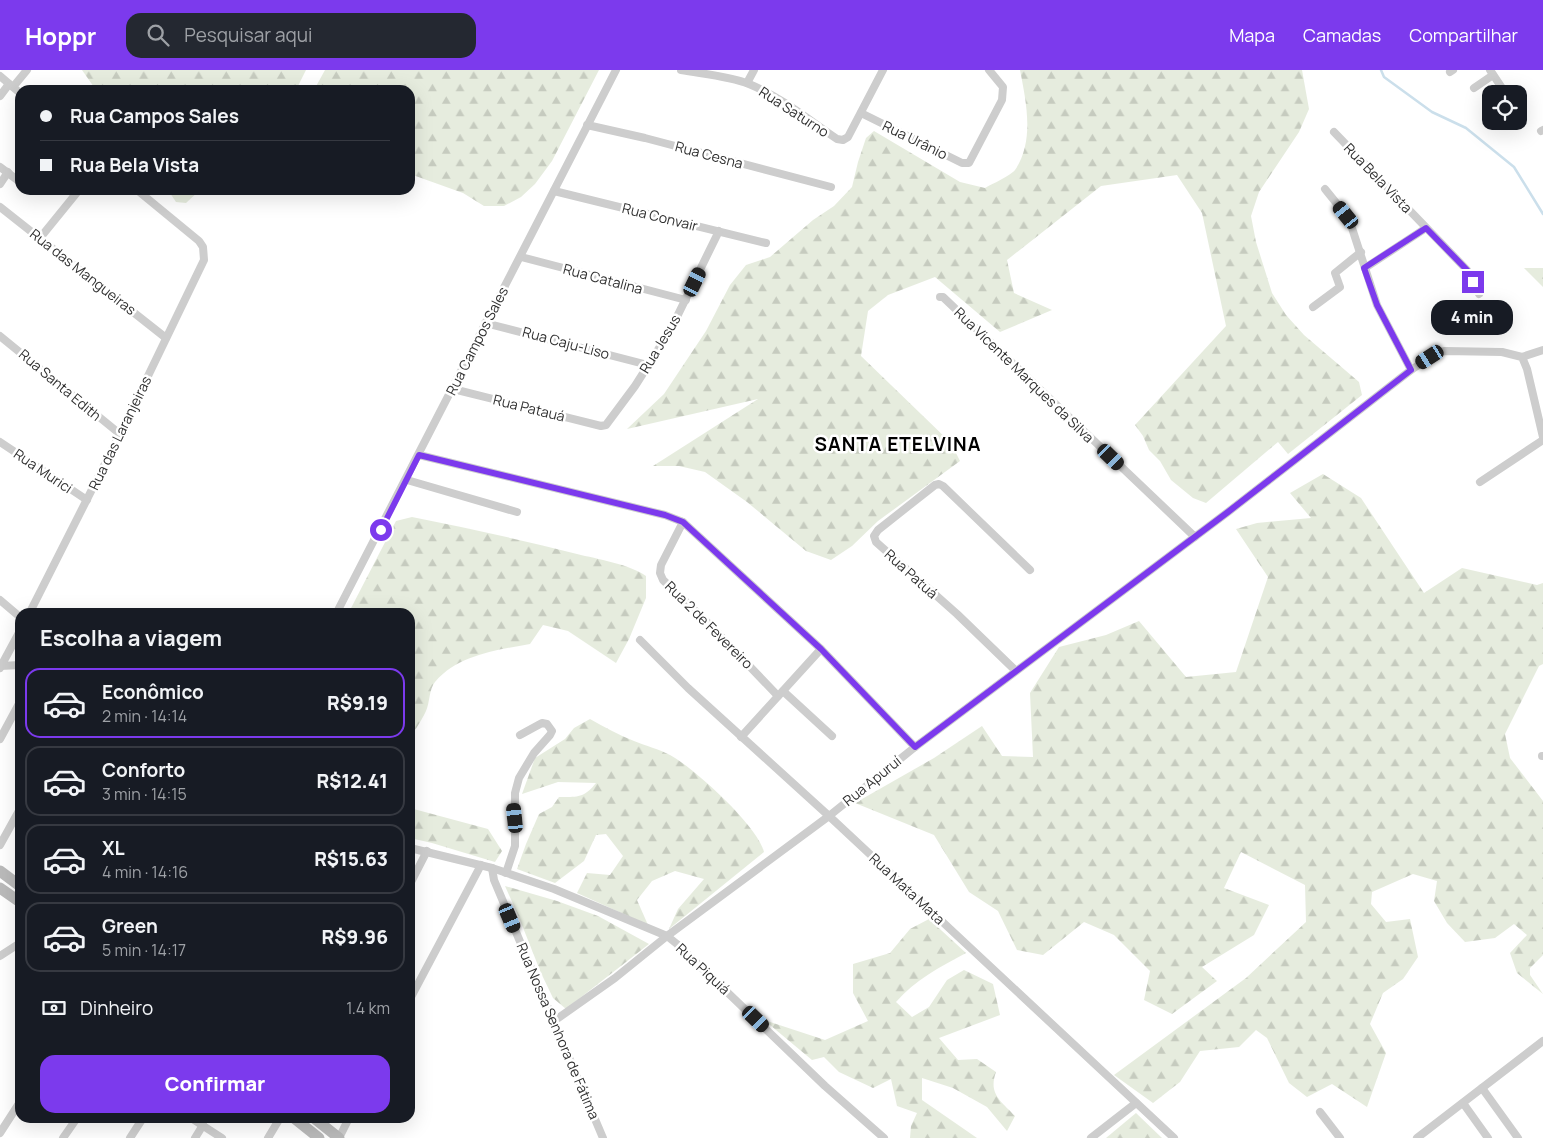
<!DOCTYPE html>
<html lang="pt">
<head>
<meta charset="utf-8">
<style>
	:root { --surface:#171b24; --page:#242831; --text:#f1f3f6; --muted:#9ea1a6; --line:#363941; --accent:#7c3aed }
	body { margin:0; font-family:Manrope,sans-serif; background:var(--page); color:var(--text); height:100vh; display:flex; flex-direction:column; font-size:19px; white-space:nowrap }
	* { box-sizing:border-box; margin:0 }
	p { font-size:16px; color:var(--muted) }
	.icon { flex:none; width:28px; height:28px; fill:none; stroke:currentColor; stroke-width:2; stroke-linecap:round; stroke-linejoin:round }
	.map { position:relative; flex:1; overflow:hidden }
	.side { position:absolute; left:15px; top:538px; width:400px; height:515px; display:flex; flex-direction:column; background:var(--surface); border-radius:15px; box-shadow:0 5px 20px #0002 }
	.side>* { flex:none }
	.top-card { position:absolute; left:15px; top:15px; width:400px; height:110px; border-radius:15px; box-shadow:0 5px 20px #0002; display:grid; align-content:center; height:110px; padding:0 25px; background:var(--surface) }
	.tools { position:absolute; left:1482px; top:15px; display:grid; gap:10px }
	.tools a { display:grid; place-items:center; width:45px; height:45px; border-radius:10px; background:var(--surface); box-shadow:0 5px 20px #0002; font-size:25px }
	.end { position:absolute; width:22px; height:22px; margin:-11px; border:6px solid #7c3aed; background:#fff; box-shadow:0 0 0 2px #fff }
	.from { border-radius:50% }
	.bubble { position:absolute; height:35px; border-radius:15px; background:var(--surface); box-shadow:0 5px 20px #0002; font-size:16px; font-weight:800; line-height:35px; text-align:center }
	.car { position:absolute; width:15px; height:30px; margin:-15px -8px; border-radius:6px; box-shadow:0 0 4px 1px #0007; background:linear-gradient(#222 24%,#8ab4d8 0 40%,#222 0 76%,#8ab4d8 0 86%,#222 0) }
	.top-card b { display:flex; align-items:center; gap:18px; height:48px; font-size:19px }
	.top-card b+b { border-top:1px solid var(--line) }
	.top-card i { width:12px; height:12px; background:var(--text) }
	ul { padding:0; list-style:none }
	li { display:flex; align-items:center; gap:15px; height:70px; margin:0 10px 8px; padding:0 15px; border:2px solid var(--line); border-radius:15px }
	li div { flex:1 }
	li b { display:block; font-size:19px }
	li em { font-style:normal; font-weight:800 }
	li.on { border-color:var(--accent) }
	li>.icon { width:45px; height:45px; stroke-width:1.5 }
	h2 { padding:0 25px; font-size:22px; line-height:60px }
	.pay { display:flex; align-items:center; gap:12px; height:55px; padding:0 25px; font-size:19px }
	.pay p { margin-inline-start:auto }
	.cta { display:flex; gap:10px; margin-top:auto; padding:10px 25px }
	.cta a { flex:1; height:58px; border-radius:15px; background:var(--accent); color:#fff; font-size:20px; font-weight:800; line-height:58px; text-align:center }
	header { display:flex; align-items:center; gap:30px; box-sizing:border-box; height:70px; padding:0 25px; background:var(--accent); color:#fff }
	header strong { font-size:24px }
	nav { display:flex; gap:28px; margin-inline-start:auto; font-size:18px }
	.search { width:350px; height:45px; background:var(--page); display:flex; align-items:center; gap:12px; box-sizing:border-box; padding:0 18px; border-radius:15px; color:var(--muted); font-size:19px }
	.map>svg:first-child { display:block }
	.forest { fill:url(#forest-firs) }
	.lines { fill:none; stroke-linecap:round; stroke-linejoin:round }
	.stream { stroke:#cbdfeb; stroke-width:2.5 }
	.street { stroke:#cdcdcd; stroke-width:8 }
	.secondary { stroke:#bababa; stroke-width:11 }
	.route { stroke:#7c3aed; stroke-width:6 }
	.labels { text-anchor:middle; stroke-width:5; stroke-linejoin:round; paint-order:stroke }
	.street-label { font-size:14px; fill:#303030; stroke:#fff }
	.district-label { font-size:19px; font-weight:bold; letter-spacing:1px; fill:#000; stroke:#fff }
</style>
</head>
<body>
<header>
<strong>Hoppr</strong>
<div class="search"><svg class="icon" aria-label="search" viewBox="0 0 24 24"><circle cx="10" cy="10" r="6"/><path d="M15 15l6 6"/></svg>Pesquisar aqui</div>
<nav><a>Mapa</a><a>Camadas</a><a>Compartilhar</a></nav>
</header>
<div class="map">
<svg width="1543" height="1068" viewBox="0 0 1543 1068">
	<defs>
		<pattern id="forest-firs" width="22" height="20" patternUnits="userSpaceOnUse" patternTransform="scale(1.25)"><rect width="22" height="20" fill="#e6ecde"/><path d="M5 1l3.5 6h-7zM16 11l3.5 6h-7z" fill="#c6cbbf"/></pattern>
	</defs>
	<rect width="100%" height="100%" fill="#fff"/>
	<g class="forest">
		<path d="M82 0H306L296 20H96Z"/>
		<path d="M325 0H599L552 91 535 114 521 127 504 136H484L463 123 410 104V20H314Z"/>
		<path d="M1020 0H1302L1309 39 1299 62 1259 122 1251 146 1256 172 1272 223 1286 245 1304 265 1359 312 1362 325 1288 384 1278 372 1206 433 1193 428 1171 410 1160 391 1149 380 1143 366 1135 355 1226 256 1202 143 1177 105 1101 116 1007 190 1014 223 1052 240 1000 262 935 207 888 225 868 241 861 286 951 373 960 391 878 451 852 476 831 490 806 481 747 432 705 402 679 396H653L758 329 627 359 664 324 706 261 730 215 746 195 770 187 813 150 834 136 852 117 858 92 866 68 874 61 960 112 985 118C992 114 1010 106 1015 100 1035 71 1026 31 1020 0Z"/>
		<path d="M168 120H200L186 133 176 132Z"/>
		<path d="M1524 198H1543V217Z"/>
		<path d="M1323 404 1361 428 1424 523 1462 498 1537 515 1543 513V594L1539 596 1505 664 1510 688 1543 731V885L1530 898V905L1543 924 1517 903 1510 883 1527 865 1514 854 1495 868 1465 872 1447 853 1434 831 1437 811 1413 804 1372 822 1371 834 1386 852 1410 849 1418 887 1403 909 1383 923 1370 954 1386 983 1367 1037 1332 1014 1307 1027 1289 1013 1267 968 1256 960 1239 977 1200 981 1180 1012 1153 1033 1114 1005 1246 908 1306 852 1305 815 1241 782 1224 818 1269 835 1254 865 1202 897 1217 911 1172 944 1144 930 1150 901 1114 865 1084 852 1043 885 1017 880 998 841 969 822 934 765 855 733 934 688 982 656 1002 686 1033 687 1030 623 1059 577 1106 565 1139 551 1186 607 1236 602 1268 507 1236 459 1257 453 1311 448 1290 423Z"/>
		<path d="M412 447C467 458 522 470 577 484 597 489 629 494 646 506V528L629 569 616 593 568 561 543 555 530 574C497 580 458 585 435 612 429 619 430 632 426 641 421 652 414 660 410 671V542H349L396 451Z"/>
		<path d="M590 649C604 657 619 665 634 671 646 676 659 679 670 685 694 698 758 756 764 782L669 859 678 839 704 809 675 801 652 811 637 830 648 855 577 823 587 803 610 805 623 786 606 764 596 765 584 791 555 813 517 799 526 774 539 744 552 737 559 727C578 727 584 728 596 713L558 712 522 724 535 688 565 669 574 658Z"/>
		<path d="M410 738 488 759 502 781 495 792 432 773 410 768Z"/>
		<path d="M505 816 557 831 598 846 649 874 566 939 553 928 541 903 518 845Z"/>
		<path d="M929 849 966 883C940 897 915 910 896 932L912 947 929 937 947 910 964 900 993 914 1000 945 939 968 958 990 977 989 996 1002C988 1024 1001 1031 1015 1046L1007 1061 987 1037 953 1018 922 1008V1030L977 1068H910L911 1056 917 1043 897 1036 891 1009 873 1018 839 1002 824 987 812 990 764 950 825 970 868 951 853 923V894L890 883 910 859Z"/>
		<path d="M1136 1043 1162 1068H1106Z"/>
	</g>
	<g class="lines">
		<path class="stream" d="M1381 0 1384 7 1432 42 1466 58 1514 97 1543 144"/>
		<g class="street">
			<path d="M681 0C703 4 729 6 749 14 781 27 809 50 837 69L843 70 848 67 883 0"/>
			<path d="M1490 0 1506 24"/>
			<path d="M1450 2 1453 0"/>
			<path d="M0 6 20 23"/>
			<path d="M747 13 754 0"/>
			<path d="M13 17 27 0"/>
			<path d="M1474 18 1493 5"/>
			<path d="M0 26 9 14"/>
			<path d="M861 43 962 93H969L1002 30 1003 17 989 0"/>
			<path d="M587 55 645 68 831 117"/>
			<path d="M1541 61 1543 60"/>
			<path d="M1334 62 1467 200 1479 224"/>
			<path d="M0 97 20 112"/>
			<path d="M0 114 8 102"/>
			<path d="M1325 119 1346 145 1351 155 1377 235 1411 300"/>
			<path d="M554 121 766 173"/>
			<path d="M0 137 166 268"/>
			<path d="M40 168 79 120"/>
			<path d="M521 187 686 230"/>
			<path d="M1365 198 1426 158"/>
			<path d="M940 227H943L1195 467"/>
			<path d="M1313 237 1340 217 1335 203 1361 182"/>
			<path d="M485 253 648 295"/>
			<path d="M0 266 120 364"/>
			<path d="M1522 287 1543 280"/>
			<path d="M453 319 601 356 606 355 635 316 670 261 719 161"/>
			<path d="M0 372 87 430"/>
			<path d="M419 385 665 445 683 452 821 579 915 677"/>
			<path d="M407 410 517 442"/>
			<path d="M1480 412 1543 370"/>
			<path d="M683 452 661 495 660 503 663 510 712 557 778 626"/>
			<path d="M0 530 20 547"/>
			<path d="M30 542 120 364 204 190 203 177 199 171 137 120"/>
			<path d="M337 542 616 0"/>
			<path d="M640 570 688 618 829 746 1174 1068"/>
			<path d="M0 596 20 595"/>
			<path d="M0 598 20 561"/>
			<path d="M1016 601 957 544 876 472 874 466 878 460 935 415 939 414 943 416 1030 500"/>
			<path d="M783 621 832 666"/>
			<path d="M741 667 821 579"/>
			<path d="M0 669 20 632"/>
			<path d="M1542 686H1543"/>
			<path d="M0 775 20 739"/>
			<path d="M410 778 492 798 554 819 667 866 677 874 825 1016 884 1068"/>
			<path d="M492 798 494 810 603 1068"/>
			<path d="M506 803 515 776V723L519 708 534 683 550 665 552 661 547 654 542 653 520 665"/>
			<path d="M410 814 427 781"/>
			<path d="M0 886 20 873"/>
			<path d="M410 929 481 795"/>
			<path d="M554 951 615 908 667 866 829 746 915 677 1228 442 1411 300 1437 283 1445 281 1502 282 1522 287 1527 299 1543 367"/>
			<path d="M1482 1018 1518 1068"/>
			<path d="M1463 1033 1488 1068"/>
			<path d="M1320 1042 1340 1068"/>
			<path d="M191 1048 222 1068"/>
			<path d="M0 1063 20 1032"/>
			<path d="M63 1068 77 1048"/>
			<path d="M130 1068 143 1048"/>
			<path d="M195 1068 203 1055"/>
			<path d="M268 1068 280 1048"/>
			<path d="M339 1068 349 1048"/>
			<path d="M1091 1068 1136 1033"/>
			<path d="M1417 1068 1543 971"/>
		</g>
		<g class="secondary">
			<path d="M0 801 20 816"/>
			<path d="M0 818 20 832"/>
			<path d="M294 1048 319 1068"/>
			<path d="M314 1048 339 1068"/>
		</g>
	</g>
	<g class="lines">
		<path class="route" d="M381 460 419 385 665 445 683 452 821 579 915 677 1228 442 1411 300 1377 235 1364 198 1426 158 1467 200 1473 212"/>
	</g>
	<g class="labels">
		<g class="street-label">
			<text transform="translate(794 42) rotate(33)" y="5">Rua Saturno</text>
			<text transform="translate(915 70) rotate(26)" y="5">Rua Urânio</text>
			<text transform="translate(709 85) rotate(15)" y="5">Rua Cesna</text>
			<text transform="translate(1378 108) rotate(46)" y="5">Rua Bela Vista</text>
			<text transform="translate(660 147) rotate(14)" y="5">Rua Convair</text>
			<text transform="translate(83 202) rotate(38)" y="5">Rua das Mangueiras</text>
			<text transform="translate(603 209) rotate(15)" y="5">Rua Catalina</text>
			<text transform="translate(477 271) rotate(-63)" y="5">Rua Campos Sales</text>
			<text transform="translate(566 273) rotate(15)" y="5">Rua Caju-Liso</text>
			<text transform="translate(660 274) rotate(-59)" y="5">Rua Jesus</text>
			<text transform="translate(1024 305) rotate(44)" y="5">Rua Vicente Marques da Silva</text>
			<text transform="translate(60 315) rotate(40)" y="5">Rua Santa Edith</text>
			<text transform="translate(529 338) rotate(14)" y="5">Rua Patauá</text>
			<text transform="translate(120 363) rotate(-64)" y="5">Rua das Laranjeiras</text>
			<text transform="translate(43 401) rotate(34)" y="5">Rua Murici</text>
			<text transform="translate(911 504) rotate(42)" y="5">Rua Patuá</text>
			<text transform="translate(709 555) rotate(45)" y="5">Rua 2 de Fevereiro</text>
			<text transform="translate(872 711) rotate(-39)" y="5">Rua Apuruí</text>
			<text transform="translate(907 819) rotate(43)" y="5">Rua Mata Mata</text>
			<text transform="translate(703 899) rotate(43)" y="5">Rua Piquiá</text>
			<text transform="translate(558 961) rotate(67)" y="5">Rua Nossa Senhora de Fátima</text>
		</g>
		<g class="district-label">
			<text x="898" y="381">SANTA ETELVINA</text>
		</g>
	</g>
</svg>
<div class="tools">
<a><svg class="icon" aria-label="locate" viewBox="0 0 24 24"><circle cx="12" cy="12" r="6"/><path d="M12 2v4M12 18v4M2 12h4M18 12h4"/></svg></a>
</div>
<i class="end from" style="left:381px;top:460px"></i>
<i class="end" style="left:1473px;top:212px"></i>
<div class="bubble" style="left:1431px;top:230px;width:82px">4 min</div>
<i class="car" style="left:1346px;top:145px;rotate:321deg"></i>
<i class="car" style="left:695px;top:212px;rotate:26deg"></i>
<i class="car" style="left:1430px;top:287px;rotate:237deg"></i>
<i class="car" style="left:1111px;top:387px;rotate:134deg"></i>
<i class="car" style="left:515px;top:748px;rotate:354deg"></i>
<i class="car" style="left:510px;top:848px;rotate:157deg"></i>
<i class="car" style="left:756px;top:949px;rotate:134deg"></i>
<div class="top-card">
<b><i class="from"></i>Rua Campos Sales</b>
<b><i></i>Rua Bela Vista</b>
</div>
<section class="side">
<h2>Escolha a viagem</h2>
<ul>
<li class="on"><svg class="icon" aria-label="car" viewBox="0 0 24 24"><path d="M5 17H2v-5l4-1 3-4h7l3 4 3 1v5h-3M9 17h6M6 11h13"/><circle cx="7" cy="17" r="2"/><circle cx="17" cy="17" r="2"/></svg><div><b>Econômico</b><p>2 min · 14:14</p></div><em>R$9.19</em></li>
<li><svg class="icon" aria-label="car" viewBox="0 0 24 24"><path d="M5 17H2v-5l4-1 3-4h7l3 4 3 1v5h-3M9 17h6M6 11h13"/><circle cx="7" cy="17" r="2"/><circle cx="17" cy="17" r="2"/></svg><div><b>Conforto</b><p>3 min · 14:15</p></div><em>R$12.41</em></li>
<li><svg class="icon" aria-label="car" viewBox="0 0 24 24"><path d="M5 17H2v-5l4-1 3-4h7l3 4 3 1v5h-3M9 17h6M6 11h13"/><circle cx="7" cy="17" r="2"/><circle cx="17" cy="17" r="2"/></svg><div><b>XL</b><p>4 min · 14:16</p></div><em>R$15.63</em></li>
<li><svg class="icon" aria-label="car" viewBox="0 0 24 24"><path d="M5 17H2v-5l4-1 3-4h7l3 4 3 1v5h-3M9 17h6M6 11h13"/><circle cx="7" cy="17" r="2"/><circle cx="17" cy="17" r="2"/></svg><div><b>Green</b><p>5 min · 14:17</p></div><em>R$9.96</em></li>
</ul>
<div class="pay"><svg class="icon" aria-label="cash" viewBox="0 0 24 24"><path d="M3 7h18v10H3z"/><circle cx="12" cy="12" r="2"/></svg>Dinheiro<p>1.4 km</p></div>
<div class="cta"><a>Confirmar</a></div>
</section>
</div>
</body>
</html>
